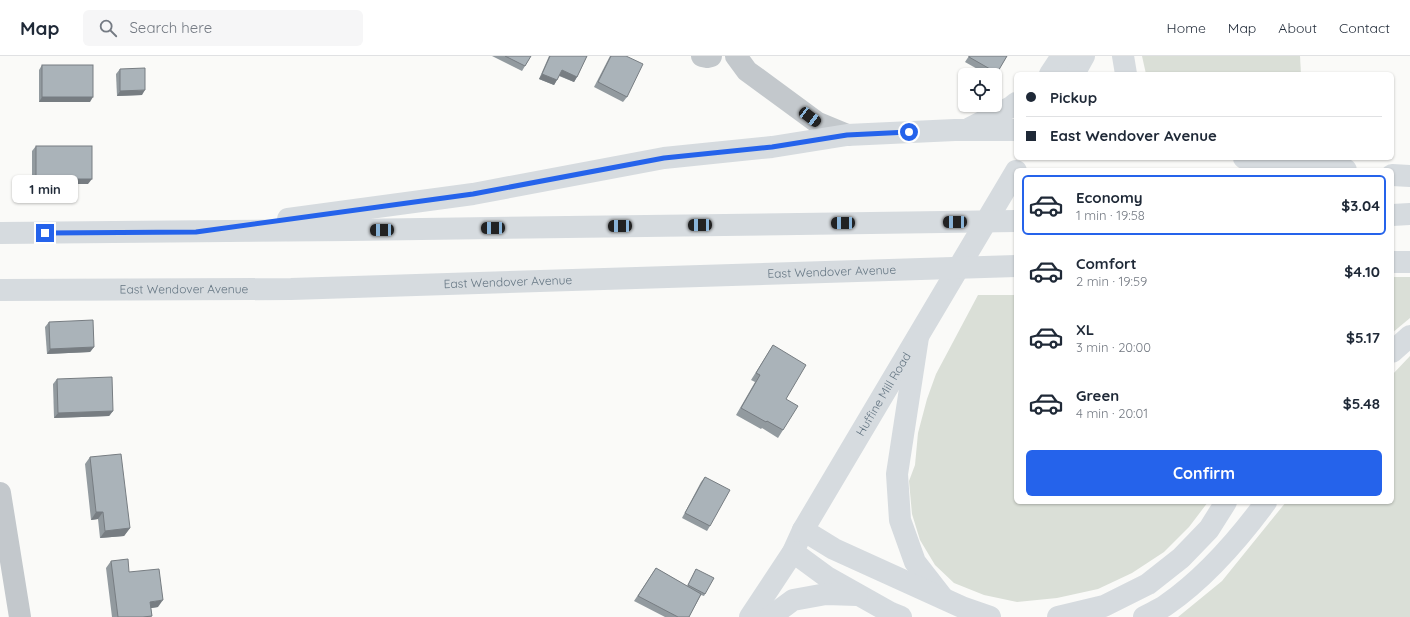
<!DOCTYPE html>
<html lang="en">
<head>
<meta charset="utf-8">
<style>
	:root { --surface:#fff; --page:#f6f6f7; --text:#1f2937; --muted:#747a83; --line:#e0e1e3; --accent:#2563eb }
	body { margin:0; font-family:Quicksand,sans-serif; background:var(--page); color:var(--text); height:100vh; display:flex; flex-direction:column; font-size:15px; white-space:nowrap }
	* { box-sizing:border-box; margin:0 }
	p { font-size:13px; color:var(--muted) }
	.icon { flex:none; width:22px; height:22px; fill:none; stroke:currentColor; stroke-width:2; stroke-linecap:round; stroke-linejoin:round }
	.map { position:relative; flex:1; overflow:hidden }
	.details { position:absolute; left:1014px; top:112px; width:380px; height:336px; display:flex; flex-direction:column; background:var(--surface); border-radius:6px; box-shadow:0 1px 3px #0004 }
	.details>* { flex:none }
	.banner { position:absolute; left:1014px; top:16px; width:380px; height:88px; border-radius:6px; box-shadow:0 1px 3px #0004; display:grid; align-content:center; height:88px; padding:0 12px; background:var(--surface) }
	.controls { position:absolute; left:958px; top:12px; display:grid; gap:8px }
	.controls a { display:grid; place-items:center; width:44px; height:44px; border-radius:6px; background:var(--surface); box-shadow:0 1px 3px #0004; font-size:20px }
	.end { position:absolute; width:18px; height:18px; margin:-9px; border:5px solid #2563eb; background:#fff; box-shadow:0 0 0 2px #fff }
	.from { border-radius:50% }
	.bubble { position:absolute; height:28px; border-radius:6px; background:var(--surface); box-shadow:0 1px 3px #0004; font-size:13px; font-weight:700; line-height:28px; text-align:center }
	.car { position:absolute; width:12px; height:24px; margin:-12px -6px; border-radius:5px; box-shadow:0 0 3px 1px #0007; background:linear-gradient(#222 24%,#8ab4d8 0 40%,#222 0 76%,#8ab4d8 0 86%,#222 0) }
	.banner b { display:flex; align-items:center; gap:14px; height:38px; font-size:15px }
	.banner b+b { border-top:1px solid var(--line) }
	.banner i { width:10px; height:10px; background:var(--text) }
	ul { padding:7px 0 0; list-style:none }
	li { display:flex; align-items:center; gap:12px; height:60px; margin:0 8px 6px; padding:0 4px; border:2px solid transparent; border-radius:6px }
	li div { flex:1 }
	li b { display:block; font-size:15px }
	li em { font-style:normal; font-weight:700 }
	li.active { border-color:var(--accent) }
	li>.icon { width:36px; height:36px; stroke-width:1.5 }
	.primary-button { display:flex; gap:8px; margin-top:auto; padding:8px 12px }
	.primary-button a { flex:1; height:46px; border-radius:6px; background:var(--accent); color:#fff; font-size:16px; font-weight:700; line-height:46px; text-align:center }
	header { display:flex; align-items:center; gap:24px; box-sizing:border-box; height:56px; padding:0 20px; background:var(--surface); border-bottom:1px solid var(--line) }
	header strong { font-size:19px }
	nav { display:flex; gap:22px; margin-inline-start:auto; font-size:14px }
	.search { width:280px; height:36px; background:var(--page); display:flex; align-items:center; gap:10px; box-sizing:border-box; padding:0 14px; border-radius:6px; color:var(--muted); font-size:15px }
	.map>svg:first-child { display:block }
	.green { fill:#dadfd7 }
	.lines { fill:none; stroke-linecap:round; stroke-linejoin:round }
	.minor { stroke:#c3c8cc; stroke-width:22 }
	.major { stroke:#d6dbdf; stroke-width:22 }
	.highway { stroke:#d6dbdf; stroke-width:22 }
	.wall { fill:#929a9f }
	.shaded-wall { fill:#777d82 }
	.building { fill:#aab3b9; stroke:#777d82 }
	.route { stroke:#2563eb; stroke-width:5 }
	.labels { text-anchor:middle; stroke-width:4; stroke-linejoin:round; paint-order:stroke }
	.street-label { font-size:12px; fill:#657683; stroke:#fff }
</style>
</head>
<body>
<header>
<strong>Map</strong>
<div class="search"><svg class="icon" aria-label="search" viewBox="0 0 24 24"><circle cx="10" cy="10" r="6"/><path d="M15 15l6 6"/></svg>Search here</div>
<nav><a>Home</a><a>Map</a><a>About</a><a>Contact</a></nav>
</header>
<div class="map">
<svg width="1410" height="561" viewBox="0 0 1410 561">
	<rect width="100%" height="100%" fill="#fafaf8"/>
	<g class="green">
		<path d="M1142 0H1300L1301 18H1146Z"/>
		<path d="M1392 221H1410V262L1392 277Z"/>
		<path d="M978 239H1016V446H1208L1189 471 1164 496 1132 517 1098 533 1057 542 1017 546 984 539 954 527 935 509 920 484 912 458 909 425 915 409 918 377 927 343 936 318Z"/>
		<path d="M1410 300V561H1178L1222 525 1286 446H1392V319Z"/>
	</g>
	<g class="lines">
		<g class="minor">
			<path d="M702 0 707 1 711 0"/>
			<path d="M736 0 747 15 818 67 847 79"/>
			<path d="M0 437 20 561"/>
		</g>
		<g class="major">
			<path d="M1074 18 1084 0"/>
			<path id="s1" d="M750 561 793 496 803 474 1016 115"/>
		</g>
		<g class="highway">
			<path d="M1123 0 1126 18"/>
			<path d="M1050 18 1062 0"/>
			<path d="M970 72 1011 51 1016 47"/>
			<path d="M1244 102 1346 114"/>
			<path d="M1392 119 1410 120"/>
			<path d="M1392 159 1410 158"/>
			<path d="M288 163 473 138 664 102 772 91 847 79 955 74H1016"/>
			<path d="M0 177 350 174 1016 165"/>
			<path d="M1392 206H1410"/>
			<path id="s2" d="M0 234 291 233 1016 210"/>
			<path d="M918 281 897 418 900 464 915 506 943 542"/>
			<path d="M1392 296 1410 280"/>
			<path d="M803 474 834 493 964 552 990 561"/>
			<path d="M793 496 827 521 891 557 901 561"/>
			<path d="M770 561 793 544 826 538 857 539"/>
			<path d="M1058 561 1104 550 1148 528 1181 502 1209 473 1226 446"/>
			<path d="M1144 561C1151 557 1159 554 1166 549 1205 522 1238 484 1266 446"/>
		</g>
	</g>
	<g class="wall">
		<path d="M492 0H531L522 15Z"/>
		<path d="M549 0H587L577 21 574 26 559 20 554 29 539 23Z"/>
		<path d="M610 0H626L627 41 623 46 594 31Z"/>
		<path d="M969 0H1007L995 19H988L965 6Z"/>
		<path d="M42 9 90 46H39V14Z"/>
		<path d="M120 13 142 39 117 40 116 18Z"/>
		<path d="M36 90 88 128H32V95Z"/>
		<path d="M49 266 94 291 90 296 47 298 45 271Z"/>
		<path d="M773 289 786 343 783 374 778 382 762 372 761 373 736 359 755 326 751 324Z"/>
		<path d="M57 323 113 355 109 360 54 362 53 328Z"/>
		<path d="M90 401 130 472 124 480 100 482 98 463 91 464 85 408Z"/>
		<path d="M705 421 710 470 707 475 682 462 701 426Z"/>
		<path d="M111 505 129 516 158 551 151 552 152 560 151 561H112L106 512Z"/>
		<path d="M656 512 687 530 696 513 705 538 704 540 701 539 689 561H665L634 545Z"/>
	</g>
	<g class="shaded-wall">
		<path d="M562 14 577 21 574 26 558 19Z"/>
		<path d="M542 18 557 24 554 29 539 23Z"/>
		<path d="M145 34 142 39 117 40 120 35Z"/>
		<path d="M42 41H93L90 46H39Z"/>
		<path d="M36 123H92L88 128H32Z"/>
		<path d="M94 291 90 296 47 298 50 293Z"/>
		<path d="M113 355 109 360 54 362 58 357Z"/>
		<path d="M96 456H103L98 463 91 464Z"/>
		<path d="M130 472 124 480 100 482 105 475Z"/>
		<path d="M163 544 158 551 145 553 150 546Z"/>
	</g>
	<g class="building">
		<path d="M505 0H531L525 10Z"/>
		<path d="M550 0H587L577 21 562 14 557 24 542 18Z"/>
		<path d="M611 0H626L643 8 627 41 598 26Z"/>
		<path d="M969 0H1007L997 17 969 1Z"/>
		<rect x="42" y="9" width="51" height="32"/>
		<path d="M145 12V34L120 35V13Z"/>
		<rect x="36" y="90" width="56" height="33"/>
		<path d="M93 264 94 291 50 293 49 266Z"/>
		<path d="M773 289 806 309 786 343 798 350 783 374 767 365 766 366 741 352 760 319 756 317Z"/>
		<path d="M112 321 113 355 58 357 57 323Z"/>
		<path d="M121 398 130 472 105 475 103 456H96L90 401Z"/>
		<path d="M705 421 730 434 710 470 685 457Z"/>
		<path d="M128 503 129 516 159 513 163 544 150 546 152 560 143 561H118L111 505Z"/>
		<path d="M656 512 701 538 689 561H678L638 540Z"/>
		<path d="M696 513 714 522 705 538 688 529Z"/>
	</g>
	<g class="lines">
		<path class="route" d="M45 177 196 176 473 138 664 102 772 91 847 79 909 76"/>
	</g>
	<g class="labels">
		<g class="street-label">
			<text dy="4" stroke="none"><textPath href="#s2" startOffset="832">East Wendover Avenue</textPath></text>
			<text dy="4" stroke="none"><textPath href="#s2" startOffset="508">East Wendover Avenue</textPath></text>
			<text dy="4" stroke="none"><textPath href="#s2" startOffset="184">East Wendover Avenue</textPath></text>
			<text dy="4" stroke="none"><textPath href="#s1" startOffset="260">Huffine Mill Road</textPath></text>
		</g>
	</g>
</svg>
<div class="controls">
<a><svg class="icon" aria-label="locate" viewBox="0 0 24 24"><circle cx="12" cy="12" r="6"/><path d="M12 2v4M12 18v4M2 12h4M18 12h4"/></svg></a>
</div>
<i class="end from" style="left:909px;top:76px"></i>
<i class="end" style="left:45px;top:177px"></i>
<div class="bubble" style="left:12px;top:119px;width:66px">1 min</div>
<i class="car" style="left:810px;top:61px;rotate:127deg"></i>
<i class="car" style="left:955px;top:166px;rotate:269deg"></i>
<i class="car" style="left:843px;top:167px;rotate:269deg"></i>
<i class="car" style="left:700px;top:169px;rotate:269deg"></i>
<i class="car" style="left:620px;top:170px;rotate:269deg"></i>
<i class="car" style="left:493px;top:172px;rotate:269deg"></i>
<i class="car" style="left:382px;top:174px;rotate:269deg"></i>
<div class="banner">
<b><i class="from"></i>Pickup</b>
<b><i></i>East Wendover Avenue</b>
</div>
<section class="details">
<ul>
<li class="active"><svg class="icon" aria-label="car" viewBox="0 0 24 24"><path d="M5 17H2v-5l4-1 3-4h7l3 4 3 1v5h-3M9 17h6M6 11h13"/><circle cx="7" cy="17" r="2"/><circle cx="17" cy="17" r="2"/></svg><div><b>Economy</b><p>1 min · 19:58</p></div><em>$3.04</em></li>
<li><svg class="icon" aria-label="car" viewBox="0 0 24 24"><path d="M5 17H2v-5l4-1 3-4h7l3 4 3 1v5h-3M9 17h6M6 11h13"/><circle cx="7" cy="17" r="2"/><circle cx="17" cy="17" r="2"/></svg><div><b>Comfort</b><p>2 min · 19:59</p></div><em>$4.10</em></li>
<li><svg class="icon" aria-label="car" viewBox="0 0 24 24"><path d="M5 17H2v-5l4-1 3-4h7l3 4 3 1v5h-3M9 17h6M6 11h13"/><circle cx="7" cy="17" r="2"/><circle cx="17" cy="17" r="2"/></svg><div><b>XL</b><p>3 min · 20:00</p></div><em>$5.17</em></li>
<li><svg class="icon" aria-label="car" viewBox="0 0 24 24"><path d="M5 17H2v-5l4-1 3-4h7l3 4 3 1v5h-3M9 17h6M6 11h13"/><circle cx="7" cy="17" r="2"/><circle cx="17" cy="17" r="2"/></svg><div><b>Green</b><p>4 min · 20:01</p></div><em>$5.48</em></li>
</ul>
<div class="primary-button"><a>Confirm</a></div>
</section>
</div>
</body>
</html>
